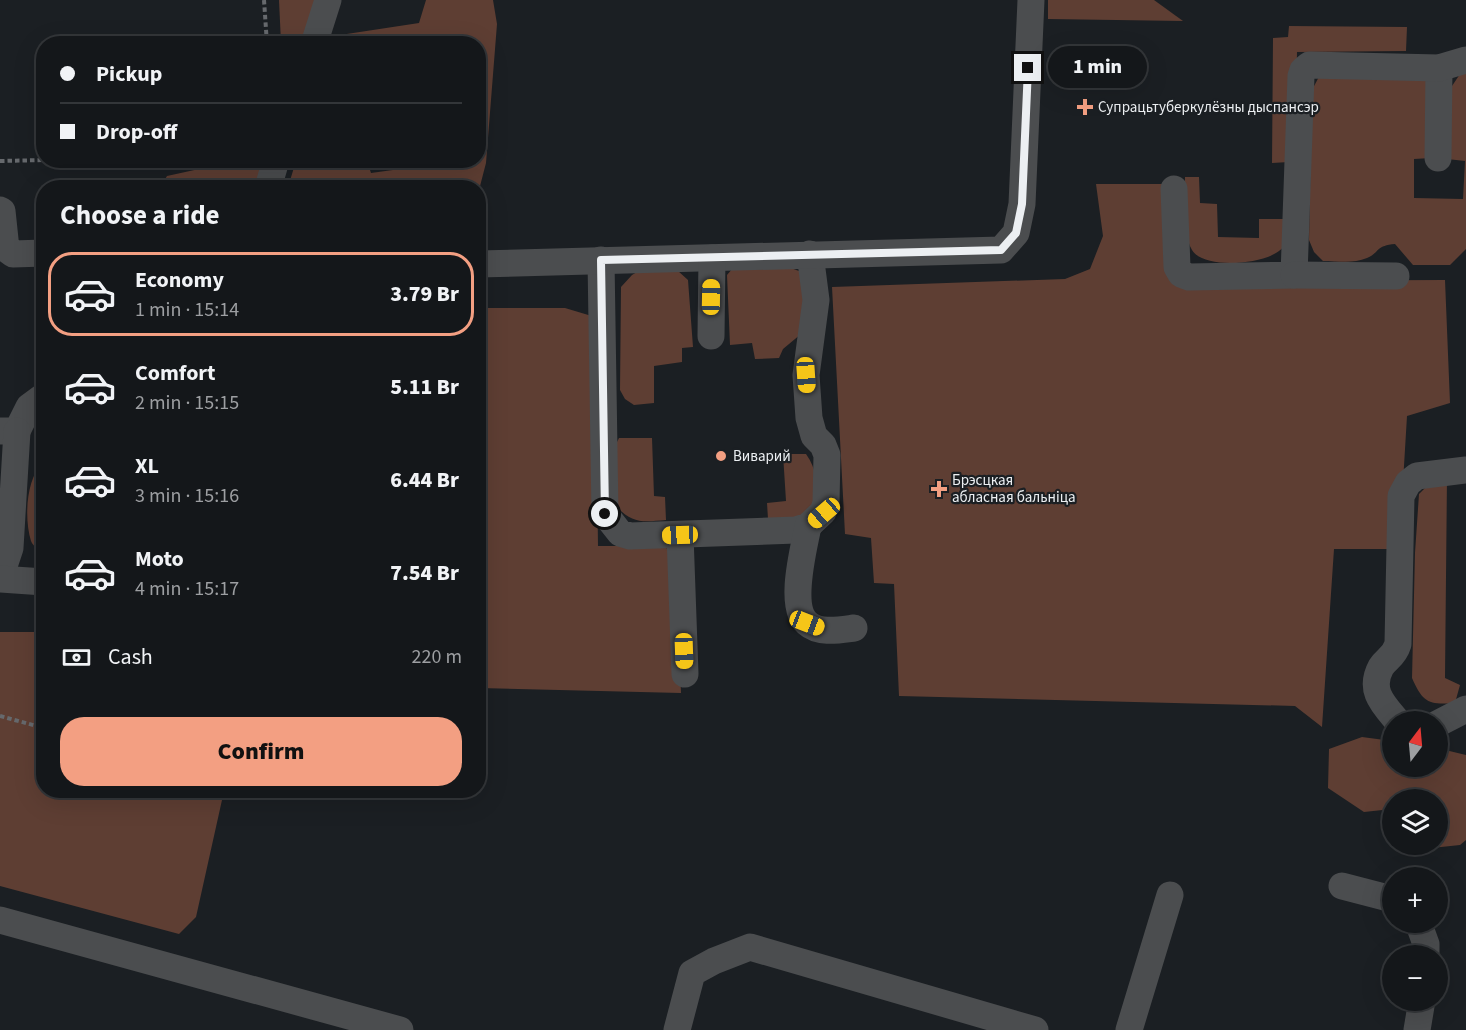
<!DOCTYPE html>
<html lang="en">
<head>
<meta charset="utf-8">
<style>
	:root { --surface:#14171a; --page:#212427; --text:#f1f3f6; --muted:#9d9fa2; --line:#333639; --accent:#f39f82 }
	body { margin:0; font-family:"Source Sans 3",sans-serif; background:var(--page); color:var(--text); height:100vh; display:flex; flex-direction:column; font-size:22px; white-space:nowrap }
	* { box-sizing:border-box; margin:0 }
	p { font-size:20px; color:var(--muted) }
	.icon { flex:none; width:33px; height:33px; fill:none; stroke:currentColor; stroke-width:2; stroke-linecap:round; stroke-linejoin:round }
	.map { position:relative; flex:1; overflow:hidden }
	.details { position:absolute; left:36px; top:180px; width:450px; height:618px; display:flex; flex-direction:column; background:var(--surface); border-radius:24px; box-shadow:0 6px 24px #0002,0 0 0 2px var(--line) }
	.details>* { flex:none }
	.top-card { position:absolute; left:36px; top:36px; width:450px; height:132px; border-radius:24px; box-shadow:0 6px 24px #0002,0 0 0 2px var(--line); display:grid; align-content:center; height:132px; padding:0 24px; background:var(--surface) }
	.needle { width:39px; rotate:16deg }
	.controls { position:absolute; left:1382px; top:711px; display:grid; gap:12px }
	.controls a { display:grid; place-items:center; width:66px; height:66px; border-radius:50%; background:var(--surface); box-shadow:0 6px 24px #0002,0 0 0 2px var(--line); font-size:30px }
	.end { position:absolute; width:27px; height:27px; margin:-14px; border:8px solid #eceff2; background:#111; box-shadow:0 0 0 3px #111 }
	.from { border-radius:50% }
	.bubble { position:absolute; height:42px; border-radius:21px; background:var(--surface); box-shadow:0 6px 24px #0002,0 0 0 2px var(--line); font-size:20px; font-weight:800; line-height:42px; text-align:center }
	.car { position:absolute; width:18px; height:36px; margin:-18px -9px; border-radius:8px; box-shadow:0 0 4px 2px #0007; background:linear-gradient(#f5c518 24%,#345 0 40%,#f5c518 0 76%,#345 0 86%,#f5c518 0) }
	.top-card b { display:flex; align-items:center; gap:21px; height:57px; font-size:22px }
	.top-card b+b { border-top:2px solid var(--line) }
	.top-card i { width:15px; height:15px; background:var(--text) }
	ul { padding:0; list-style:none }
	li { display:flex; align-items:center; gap:18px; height:84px; margin:0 12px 9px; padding:0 12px; border:3px solid transparent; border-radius:24px }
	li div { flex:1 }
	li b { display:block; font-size:22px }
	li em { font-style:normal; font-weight:800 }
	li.selected { border-color:var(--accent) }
	li>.icon { width:54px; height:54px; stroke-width:1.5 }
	h2 { padding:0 24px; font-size:27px; line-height:72px }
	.pay { display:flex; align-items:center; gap:15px; height:66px; padding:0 24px; font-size:22px }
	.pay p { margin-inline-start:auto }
	.cta { display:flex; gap:12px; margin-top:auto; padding:12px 24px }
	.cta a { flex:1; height:69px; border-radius:24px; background:var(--accent); color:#111; font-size:24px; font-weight:800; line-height:69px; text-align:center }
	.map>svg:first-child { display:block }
	.green { fill:#5e3e33 }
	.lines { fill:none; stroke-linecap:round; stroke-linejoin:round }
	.path { stroke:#66696d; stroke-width:4; stroke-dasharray:4.5 3; stroke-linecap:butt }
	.minor { stroke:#4b4d4f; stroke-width:27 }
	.route { stroke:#eceff2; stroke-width:8 }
	.poi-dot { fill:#f39f82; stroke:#1b1f23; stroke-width:2 }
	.labels { text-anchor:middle; stroke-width:4.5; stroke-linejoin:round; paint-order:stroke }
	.poi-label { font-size:15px; fill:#eceff2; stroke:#1b1f23; text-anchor:start }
</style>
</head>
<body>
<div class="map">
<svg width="1466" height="1030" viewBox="0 0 1466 1030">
	<rect width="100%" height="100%" fill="#1b1f23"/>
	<g class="green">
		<path d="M279 0H322L309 43H281Z"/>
		<path d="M426 0H493L497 24 486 163 479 190 478 188 288 187 296 161H367L371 173 451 162V161L478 160V44L337 43 340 35 419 23Z"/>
		<path d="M1048 0H1154L1183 21 1048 19Z"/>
		<path d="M1289 26 1407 27 1406 51 1297 52 1294 223C1291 234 1288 245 1279 251 1263 264 1204 270 1192 250 1182 233 1185 197 1185 177H1199L1200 203 1217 204 1218 237 1259 238V219H1288L1289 162 1272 163 1273 38 1288 37Z"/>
		<path d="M1464 68H1466V249L1450 265H1413L1395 244C1374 246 1381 252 1367 258 1353 264 1338 261 1323 261L1314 252 1309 240 1312 90 1322 71 1423 74 1431 92V158L1414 159V198L1463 199 1465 161 1447 159 1450 89Z"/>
		<path d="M258 166 263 169 258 187H164V181L167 176 199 169Z"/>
		<path d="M1096 184H1169L1174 281 1445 280 1450 403 1407 416 1399 549H1334L1322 727 1295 706 899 696 894 584 874 583 871 538 845 534 832 287 1065 279 1090 269 1103 236Z"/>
		<path d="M785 266 799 271 808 282 801 334 783 349 779 358 755 359 752 343 730 345 727 275 733 268Z"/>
		<path d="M642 269 678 271 688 280 693 347 682 348V362L654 366V403L634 405 625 399 620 390 621 287 632 275Z"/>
		<path d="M479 308H565L595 317 598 546H665L676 561 681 693 479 688Z"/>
		<path d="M619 438H652L654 496 665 497 666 520C643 522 632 524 616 506L614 448Z"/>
		<path d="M783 454H806C817 469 818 487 818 505L798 517 768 519 767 503 786 501Z"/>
		<path d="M43 462V556C40 551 33 546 31 541 24 518 26 479 43 462Z"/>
		<path d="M1447 477 1445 678 1460 685 1455 703C1429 705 1423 703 1412 678L1415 553 1419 494 1433 480Z"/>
		<path d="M0 632H43L44 790 224 791 196 917 179 934 0 886Z"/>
		<path d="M1362 737 1392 741V766H1437V748L1466 755V840L1460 845 1413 850V845L1437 844V800H1392V809L1364 812 1328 788 1329 749Z"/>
	</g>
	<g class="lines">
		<g class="path">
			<path d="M264 0 267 44"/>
			<path d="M0 161 44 160"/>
			<path d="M0 716 44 728"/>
		</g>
		<g class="minor">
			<path d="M314 44 328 0"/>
			<path d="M1438 158 1439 68"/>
			<path d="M268 188 276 160"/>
			<path d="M1174 189 1177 267 1181 274 1189 277 1294 275 1301 76 1303 70 1309 65 1439 68 1466 60"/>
			<path d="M0 210 2 211 6 249 13 254 44 253"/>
			<path d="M601 260 605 514 620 533 630 536 796 530 808 526 823 512 826 503 827 455 823 445 814 436 809 418 806 375 816 300 810 254"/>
			<path d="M478 264 1001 250 1016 233 1022 204 1031 0"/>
			<path d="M1294 275 1396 276"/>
			<path d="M711 336 712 258"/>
			<path d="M0 431H17L29 407 44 396"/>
			<path d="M808 526C804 548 788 606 807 623 819 634 839 630 854 628"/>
			<path d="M680 535 685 674"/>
			<path d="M0 578 10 548 17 431"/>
			<path d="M0 579 44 582"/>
			<path d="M1398 722C1384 705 1368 691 1381 667 1387 658 1394 657 1398 644L1401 496 1408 483 1417 476 1466 470"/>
			<path d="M1437 724 1466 709"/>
			<path d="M1342 886 1392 899"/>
			<path d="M0 920 400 1030"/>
			<path d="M1418 922 1426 944V956"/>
			<path d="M677 1030 692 973 714 961 750 947 1035 1030"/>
			<path d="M1129 1030 1170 895"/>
			<path d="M1417 1030 1422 1000"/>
		</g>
	</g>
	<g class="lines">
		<path class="route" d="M605 514 601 260 1001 250 1016 233 1022 204 1028 68"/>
	</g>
	<g class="poi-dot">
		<path d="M1082 98h6v6h6v6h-6v6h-6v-6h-6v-6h6z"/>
		<circle cx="721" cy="456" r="6"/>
		<path d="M936 480h6v6h6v6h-6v6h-6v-6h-6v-6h6z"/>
	</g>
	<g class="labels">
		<g class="poi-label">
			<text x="1098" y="112">Супрацьтуберкулёзны дыспансэр</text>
			<text x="733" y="461">Виварий</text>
			<text x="952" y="485">Брэсцкая<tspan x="952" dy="17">абласная бальніца</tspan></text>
		</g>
	</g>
</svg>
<div class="controls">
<a><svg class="needle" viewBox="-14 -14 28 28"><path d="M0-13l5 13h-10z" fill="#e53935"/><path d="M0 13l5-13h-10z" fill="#9d9fa2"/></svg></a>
<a><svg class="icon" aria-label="layers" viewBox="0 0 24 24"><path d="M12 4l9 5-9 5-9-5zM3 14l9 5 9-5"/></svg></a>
<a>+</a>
<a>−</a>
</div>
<i class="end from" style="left:605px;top:514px"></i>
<i class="end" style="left:1028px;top:68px"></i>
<div class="bubble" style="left:1048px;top:46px;width:99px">1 min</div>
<i class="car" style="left:711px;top:297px;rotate:1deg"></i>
<i class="car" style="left:806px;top:375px;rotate:176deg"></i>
<i class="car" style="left:824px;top:513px;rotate:229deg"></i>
<i class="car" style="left:680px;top:535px;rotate:268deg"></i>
<i class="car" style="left:807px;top:623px;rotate:111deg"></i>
<i class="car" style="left:684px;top:651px;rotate:178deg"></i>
<div class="top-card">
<b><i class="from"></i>Pickup</b>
<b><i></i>Drop-off</b>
</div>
<section class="details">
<h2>Choose a ride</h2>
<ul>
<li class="selected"><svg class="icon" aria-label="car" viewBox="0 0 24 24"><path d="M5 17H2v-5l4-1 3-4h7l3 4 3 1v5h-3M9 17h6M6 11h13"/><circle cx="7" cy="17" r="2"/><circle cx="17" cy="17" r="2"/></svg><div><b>Economy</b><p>1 min · 15:14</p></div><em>3.79 Br</em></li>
<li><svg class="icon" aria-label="car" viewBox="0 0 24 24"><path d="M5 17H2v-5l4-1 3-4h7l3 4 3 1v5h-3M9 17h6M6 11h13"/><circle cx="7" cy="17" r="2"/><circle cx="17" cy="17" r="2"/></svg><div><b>Comfort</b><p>2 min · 15:15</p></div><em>5.11 Br</em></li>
<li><svg class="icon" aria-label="car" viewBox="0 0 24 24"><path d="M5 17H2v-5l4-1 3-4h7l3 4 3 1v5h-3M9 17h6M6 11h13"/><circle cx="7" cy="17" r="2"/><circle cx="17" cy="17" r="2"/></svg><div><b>XL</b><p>3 min · 15:16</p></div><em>6.44 Br</em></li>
<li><svg class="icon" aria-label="car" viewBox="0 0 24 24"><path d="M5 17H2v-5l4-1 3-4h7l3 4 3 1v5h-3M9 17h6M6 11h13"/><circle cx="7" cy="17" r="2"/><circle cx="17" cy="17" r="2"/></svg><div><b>Moto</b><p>4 min · 15:17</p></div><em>7.54 Br</em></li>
</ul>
<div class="pay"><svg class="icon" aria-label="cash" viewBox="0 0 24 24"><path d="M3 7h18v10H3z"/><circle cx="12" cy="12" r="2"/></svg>Cash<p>220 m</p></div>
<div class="cta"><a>Confirm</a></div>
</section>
</div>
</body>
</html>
